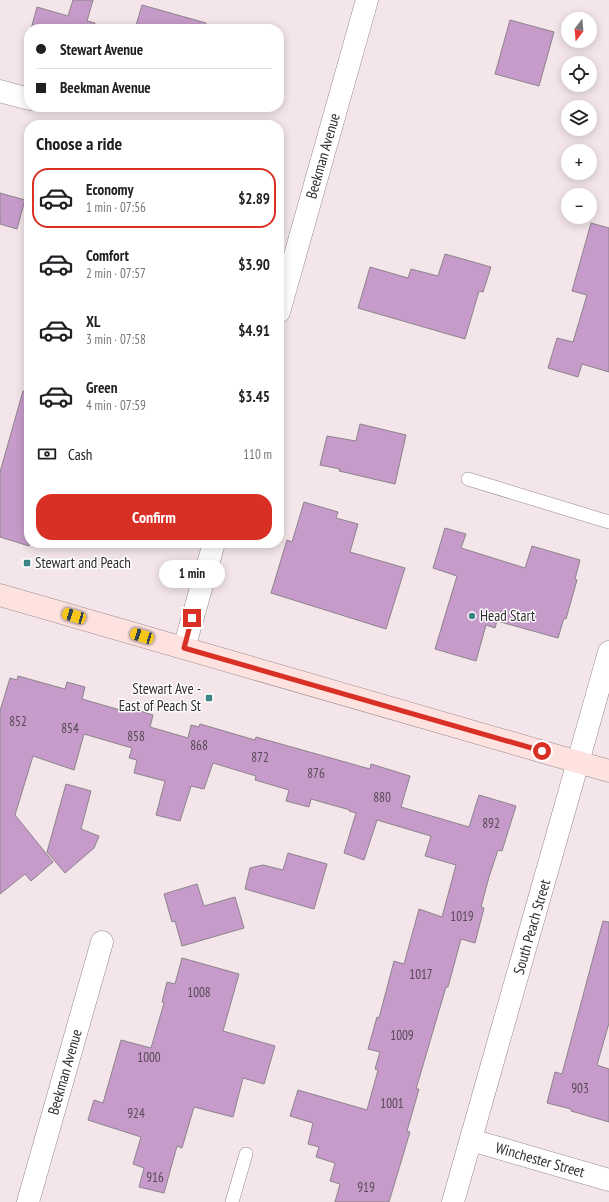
<!DOCTYPE html>
<html lang="en">
<head>
<meta charset="utf-8">
<style>
	:root { --surface:#fff; --page:#f6f6f6; --text:#202124; --muted:#757577; --line:#e0e0e0; --accent:#d93025 }
	body { margin:0; font-family:"PT Sans Narrow",sans-serif; background:var(--page); color:var(--text); height:100vh; display:flex; flex-direction:column; font-size:15px; white-space:nowrap }
	* { box-sizing:border-box; margin:0 }
	p { font-size:13px; color:var(--muted) }
	.icon { flex:none; width:22px; height:22px; fill:none; stroke:currentColor; stroke-width:2; stroke-linecap:round; stroke-linejoin:round }
	.map { position:relative; flex:1; overflow:hidden }
	.panel { position:absolute; left:24px; top:120px; width:260px; height:428px; display:flex; flex-direction:column; background:var(--surface); border-radius:16px; box-shadow:0 2px 10px #0003 }
	.panel>* { flex:none }
	.hud { position:absolute; left:24px; top:24px; width:260px; height:88px; border-radius:16px; box-shadow:0 2px 10px #0003; display:grid; align-content:center; height:88px; padding:0 12px; background:var(--surface) }
	.needle { width:26px; rotate:196deg }
	.controls { position:absolute; left:561px; top:12px; display:grid; gap:8px }
	.controls a { display:grid; place-items:center; width:36px; height:36px; border-radius:50%; background:var(--surface); box-shadow:0 2px 10px #0003; font-size:20px }
	.end { position:absolute; width:18px; height:18px; margin:-9px; border:5px solid #d93025; background:#fff; box-shadow:0 0 0 2px #fff }
	.from { border-radius:50% }
	.bubble { position:absolute; height:28px; border-radius:14px; background:var(--surface); box-shadow:0 2px 10px #0003; font-size:13px; font-weight:700; line-height:28px; text-align:center }
	.car { position:absolute; width:12px; height:24px; margin:-12px -6px; border-radius:5px; box-shadow:0 0 3px 1px #0007; background:linear-gradient(#f5c518 24%,#345 0 40%,#f5c518 0 76%,#345 0 86%,#f5c518 0) }
	.hud b { display:flex; align-items:center; gap:14px; height:38px; font-size:15px }
	.hud b+b { border-top:1px solid var(--line) }
	.hud i { width:10px; height:10px; background:var(--text) }
	ul { padding:0; list-style:none }
	li { display:flex; align-items:center; gap:12px; height:60px; margin:0 8px 6px; padding:0 4px; border:2px solid transparent; border-radius:16px }
	li div { flex:1 }
	li b { display:block; font-size:15px }
	li em { font-style:normal; font-weight:700 }
	li.current { border-color:var(--accent) }
	li>.icon { width:36px; height:36px; stroke-width:1.5 }
	h2 { padding:0 12px; font-size:18px; line-height:48px }
	.pay { display:flex; align-items:center; gap:10px; height:44px; padding:0 12px; font-size:15px }
	.pay p { margin-inline-start:auto }
	.primary-button { display:flex; gap:8px; margin-top:auto; padding:8px 12px }
	.primary-button a { flex:1; height:46px; border-radius:16px; background:var(--accent); color:#fff; font-size:16px; font-weight:700; line-height:46px; text-align:center }
	.map>svg:first-child { display:block }
	.building { fill:#c69ac9; stroke:#8c848c }
	.lines { fill:none; stroke-linecap:round; stroke-linejoin:round }
	.service-casing { stroke:#978b8f; stroke-width:14 }
	.minor-casing { stroke:#978b8f; stroke-width:23 }
	.tertiary-casing { stroke:#978b8f; stroke-width:23 }
	.secondary-casing { stroke:#978b8f; stroke-width:23 }
	.service { stroke:#fff; stroke-width:13 }
	.minor { stroke:#fff; stroke-width:22 }
	.tertiary { stroke:#fff; stroke-width:22 }
	.secondary { stroke:#fee2df; stroke-width:22 }
	.route { stroke:#d93025; stroke-width:5 }
	.poi-dot { fill:#3c8486; stroke:#fff; stroke-width:1.5 }
	.labels { text-anchor:middle; stroke-width:3; stroke-linejoin:round; paint-order:stroke }
	.number-label { font-size:13px; fill:#564855 }
	.street-label { font-size:15px; fill:#312c2e; stroke:#fff }
	.poi-label { font-size:15px; fill:#312c2e; stroke:#fff; text-anchor:start }
</style>
</head>
<body>
<div class="map">
<svg width="609" height="1202" viewBox="0 0 609 1202">
	<rect width="100%" height="100%" fill="#f3e5e9"/>
	<g class="building">
		<path d="M73 0H93L87 21 95 23 94 29H31L37 7 68 16Z"/>
		<path d="M142 5 206 23 205 29H135Z"/>
		<path d="M510 20 554 32 539 86 495 74Z"/>
		<path d="M0 193 25 200 17 229 0 224Z"/>
		<path d="M591 223 609 228V372L582 364 578 377 548 368 557 338 573 342 587 295 572 291Z"/>
		<path d="M445 254 491 267 483 292 479 291 465 339 358 308 370 267 408 278 411 269 438 276Z"/>
		<path d="M23 391 29 392V546L0 537V472Z"/>
		<path d="M360 424 406 435 395 484 339 471 340 469 320 465 327 436 356 441Z"/>
		<path d="M304 502 338 512 336 518 358 524 350 552 405 568 386 629 271 593 287 540 292 542Z"/>
		<path d="M445 528 466 534 461 548 525 568 532 546 580 560 575 579 577 580 566 619 564 618 558 638 497 621 495 628 486 625 476 661 435 649 457 576 433 568Z"/>
		<path d="M18 676 65 689 67 682 85 687 82 699 120 710 121 705 153 715 150 727 188 738 191 725 199 727 200 724 255 740 256 737 370 769 371 764 410 776 401 807 469 827 479 795 516 806 502 851 498 850 489 877 481 907 484 908 475 943 461 939 448 987H446L416 1089H419L407 1131 410 1132 389 1202H335L340 1184 330 1181 335 1163 316 1157 319 1147 308 1144 313 1123 290 1116 298 1090 367 1110 378 1070 375 1069 380 1052 368 1049 377 1017 379 1018 394 961 404 964 419 909 442 917 456 865 425 856 431 836 377 820 364 860 344 853 356 813 349 811 350 810 311 799 309 807 286 801 289 790 255 780 256 776 213 763 204 789 191 786 180 821 156 815 165 781 134 773 137 760 129 758 132 748 84 734 74 770 33 756 15 815 53 862 31 881 25 874 0 894V711L10 678 17 680Z"/>
		<path d="M66 784 91 791 81 829 99 836 94 848 65 873 47 852Z"/>
		<path d="M288 853 327 864 314 909 245 889 250 868 263 865 283 870Z"/>
		<path d="M197 884 204 906 235 897 244 928 182 946 175 921 172 922 164 894Z"/>
		<path d="M603 921 609 922V1023L597 1065 609 1069V1122L571 1111V1109L547 1103 555 1072 562 1074Z"/>
		<path d="M182 958 239 974 223 1031 275 1046 264 1084 243 1078 233 1117 194 1107 182 1148 177 1146 164 1193 139 1187 144 1168 133 1164 141 1137 88 1120 94 1100 103 1103 121 1040 151 1048 164 1003 162 1002 167 982 175 984Z"/>
	</g>
	<g class="lines">
		<g class="service-casing">
			<g id="service">
				<path d="M468 479 609 522"/>
				<path d="M232 1202 246 1154"/>
			</g>
		</g>
		<g class="minor-casing">
			<g id="minor">
				<path d="M0 91 29 99"/>
				<path d="M279 312 367 0"/>
				<path d="M184 648 214 543"/>
				<path d="M471 1140 609 1180"/>
				<path d="M28 1202 102 942"/>
				<path d="M453 1202 578 762"/>
			</g>
		</g>
		<g class="tertiary-casing">
			<path id="tertiary" d="M578 762 609 652"/>
		</g>
		<g class="secondary-casing">
			<path id="secondary" d="M0 595 609 771"/>
		</g>
		<use href="#service" class="service"/>
		<use href="#minor" class="minor"/>
		<use href="#tertiary" class="tertiary"/>
		<use href="#secondary" class="secondary"/>
	</g>
	<g class="lines">
		<path class="route" d="M192 618 184 648 542 751"/>
	</g>
	<g class="poi-dot">
		<rect x="23" y="559" width="8" height="8" rx="2"/>
		<circle cx="472" cy="616" r="4"/>
		<rect x="205" y="694" width="8" height="8" rx="2"/>
	</g>
	<g class="labels">
		<g class="number-label">
			<text x="18" y="726">852</text>
			<text x="70" y="733">854</text>
			<text x="136" y="741">858</text>
			<text x="199" y="750">868</text>
			<text x="260" y="762">872</text>
			<text x="316" y="778">876</text>
			<text x="382" y="802">880</text>
			<text x="491" y="828">892</text>
			<text x="462" y="921">1019</text>
			<text x="421" y="979">1017</text>
			<text x="199" y="997">1008</text>
			<text x="402" y="1040">1009</text>
			<text x="149" y="1062">1000</text>
			<text x="580" y="1093">903</text>
			<text x="392" y="1108">1001</text>
			<text x="136" y="1118">924</text>
			<text x="155" y="1182">916</text>
			<text x="366" y="1192">919</text>
		</g>
		<g class="street-label">
			<text transform="translate(323 156) rotate(-74)" y="5">Beekman Avenue</text>
			<text transform="translate(532 927) rotate(-74)" y="5">South Peach Street</text>
			<text transform="translate(65 1072) rotate(-74)" y="5">Beekman Avenue</text>
			<text transform="translate(540 1160) rotate(16)" y="5">Winchester Street</text>
		</g>
		<g class="poi-label">
			<text x="35" y="568">Stewart and Peach</text>
			<text x="480" y="621">Head Start</text>
			<text x="201" y="694" text-anchor="end">Stewart Ave -<tspan x="201" dy="17">East of Peach St</tspan></text>
		</g>
	</g>
</svg>
<div class="controls">
<a><svg class="needle" viewBox="-14 -14 28 28"><path d="M0-13l5 13h-10z" fill="#e53935"/><path d="M0 13l5-13h-10z" fill="#757577"/></svg></a>
<a><svg class="icon" aria-label="locate" viewBox="0 0 24 24"><circle cx="12" cy="12" r="6"/><path d="M12 2v4M12 18v4M2 12h4M18 12h4"/></svg></a>
<a><svg class="icon" aria-label="layers" viewBox="0 0 24 24"><path d="M12 4l9 5-9 5-9-5zM3 14l9 5 9-5"/></svg></a>
<a>+</a>
<a>−</a>
</div>
<i class="end from" style="left:542px;top:751px"></i>
<i class="end" style="left:192px;top:618px"></i>
<div class="bubble" style="left:159px;top:560px;width:66px">1 min</div>
<i class="car" style="left:74px;top:616px;rotate:286deg"></i>
<i class="car" style="left:142px;top:636px;rotate:287deg"></i>
<div class="hud">
<b><i class="from"></i>Stewart Avenue</b>
<b><i></i>Beekman Avenue</b>
</div>
<section class="panel">
<h2>Choose a ride</h2>
<ul>
<li class="current"><svg class="icon" aria-label="car" viewBox="0 0 24 24"><path d="M5 17H2v-5l4-1 3-4h7l3 4 3 1v5h-3M9 17h6M6 11h13"/><circle cx="7" cy="17" r="2"/><circle cx="17" cy="17" r="2"/></svg><div><b>Economy</b><p>1 min · 07:56</p></div><em>$2.89</em></li>
<li><svg class="icon" aria-label="car" viewBox="0 0 24 24"><path d="M5 17H2v-5l4-1 3-4h7l3 4 3 1v5h-3M9 17h6M6 11h13"/><circle cx="7" cy="17" r="2"/><circle cx="17" cy="17" r="2"/></svg><div><b>Comfort</b><p>2 min · 07:57</p></div><em>$3.90</em></li>
<li><svg class="icon" aria-label="car" viewBox="0 0 24 24"><path d="M5 17H2v-5l4-1 3-4h7l3 4 3 1v5h-3M9 17h6M6 11h13"/><circle cx="7" cy="17" r="2"/><circle cx="17" cy="17" r="2"/></svg><div><b>XL</b><p>3 min · 07:58</p></div><em>$4.91</em></li>
<li><svg class="icon" aria-label="car" viewBox="0 0 24 24"><path d="M5 17H2v-5l4-1 3-4h7l3 4 3 1v5h-3M9 17h6M6 11h13"/><circle cx="7" cy="17" r="2"/><circle cx="17" cy="17" r="2"/></svg><div><b>Green</b><p>4 min · 07:59</p></div><em>$3.45</em></li>
</ul>
<div class="pay"><svg class="icon" aria-label="cash" viewBox="0 0 24 24"><path d="M3 7h18v10H3z"/><circle cx="12" cy="12" r="2"/></svg>Cash<p>110 m</p></div>
<div class="primary-button"><a>Confirm</a></div>
</section>
</div>
</body>
</html>
